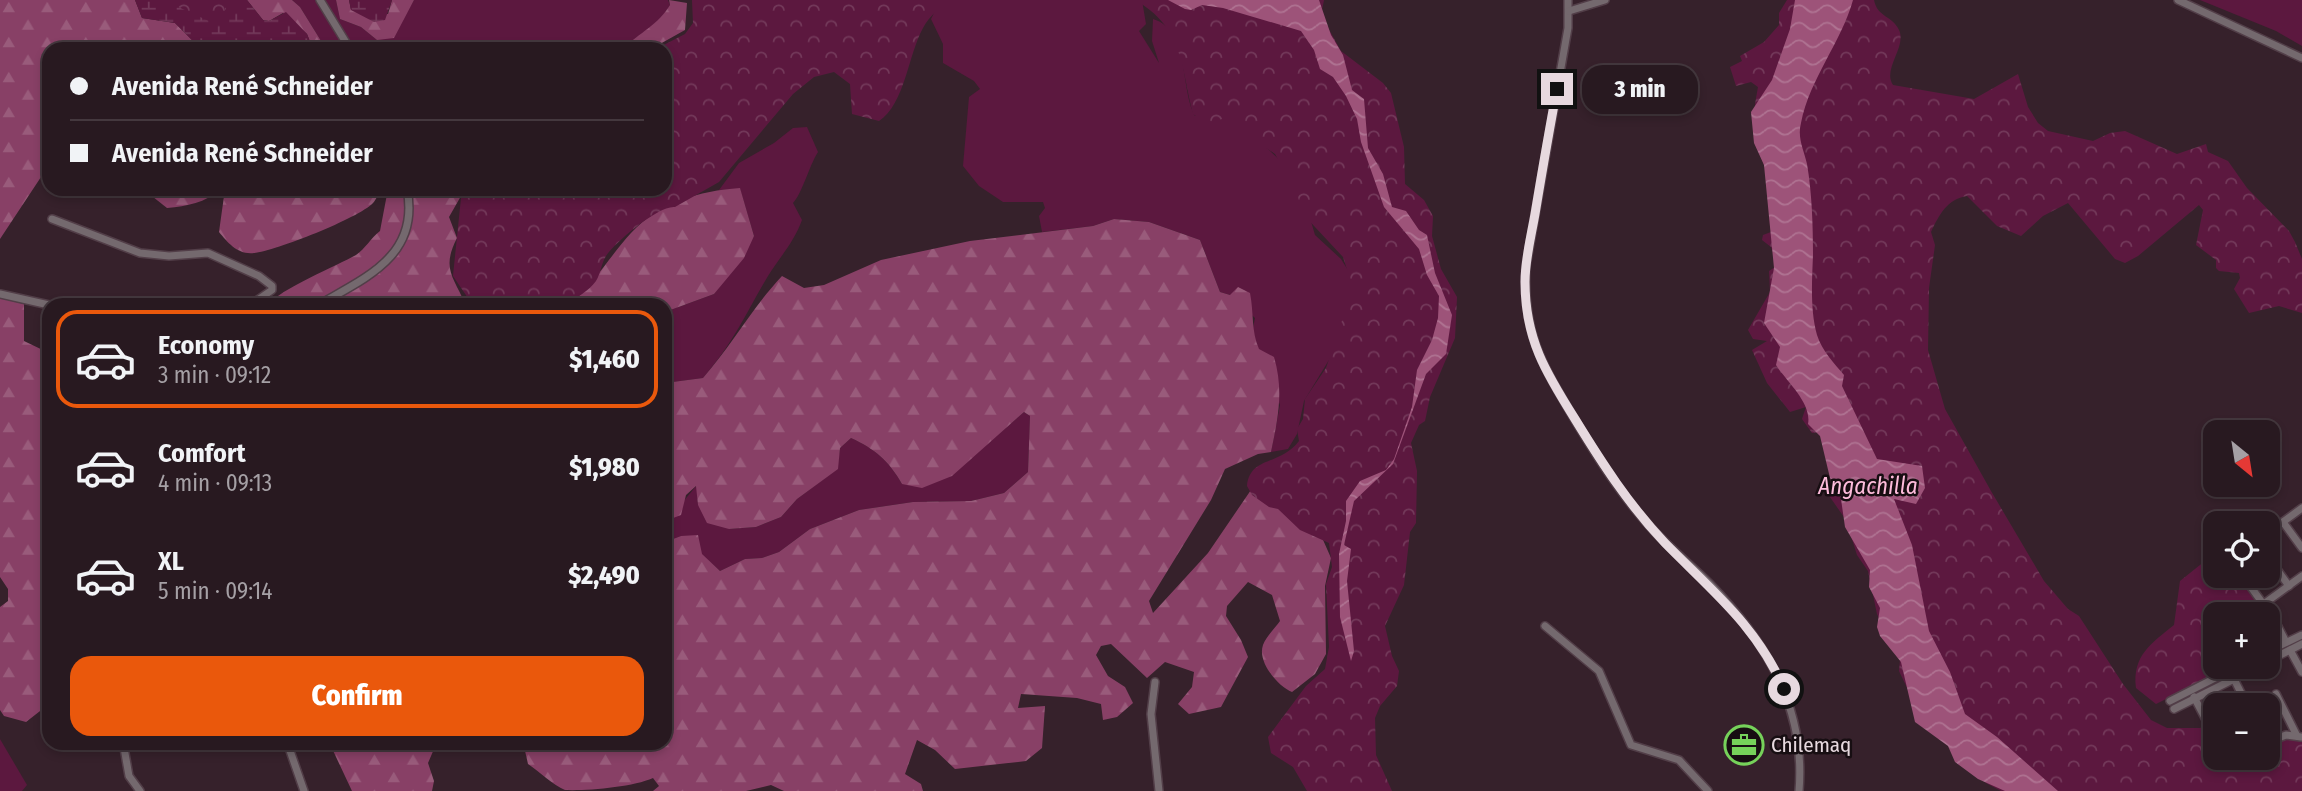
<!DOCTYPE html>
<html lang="en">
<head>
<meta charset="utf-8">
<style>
	:root { --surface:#281920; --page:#302229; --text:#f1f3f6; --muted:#a5a0a5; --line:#44383e; --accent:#ea580c }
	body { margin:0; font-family:"Fira Sans Condensed",sans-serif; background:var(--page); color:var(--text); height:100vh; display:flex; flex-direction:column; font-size:26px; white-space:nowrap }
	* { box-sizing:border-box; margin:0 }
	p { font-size:23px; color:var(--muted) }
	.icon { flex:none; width:38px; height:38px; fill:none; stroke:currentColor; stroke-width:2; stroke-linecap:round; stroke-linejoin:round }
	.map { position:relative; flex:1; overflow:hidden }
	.sheet { position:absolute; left:42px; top:298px; width:630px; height:452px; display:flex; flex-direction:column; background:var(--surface); border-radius:21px; box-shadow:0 4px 10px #0003,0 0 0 2px var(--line) }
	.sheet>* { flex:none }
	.top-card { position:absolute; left:42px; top:42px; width:630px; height:154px; border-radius:21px; box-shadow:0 4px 10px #0003,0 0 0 2px var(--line); display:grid; align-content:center; height:154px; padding:0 28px; background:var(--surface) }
	.needle { width:46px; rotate:150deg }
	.fabs { position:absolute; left:2203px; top:420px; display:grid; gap:14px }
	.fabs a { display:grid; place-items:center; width:77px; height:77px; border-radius:14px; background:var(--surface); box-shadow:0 4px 10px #0003,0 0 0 2px var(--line); font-size:35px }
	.end { position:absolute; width:32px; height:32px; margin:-16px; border:9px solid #e7d9df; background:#111; box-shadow:0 0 0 4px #111 }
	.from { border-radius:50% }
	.bubble { position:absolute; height:49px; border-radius:21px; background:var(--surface); box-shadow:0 4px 10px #0003,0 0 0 2px var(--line); font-size:23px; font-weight:800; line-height:49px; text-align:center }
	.top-card b { display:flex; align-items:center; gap:24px; height:66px; font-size:26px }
	.top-card b+b { border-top:2px solid var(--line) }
	.top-card i { width:18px; height:18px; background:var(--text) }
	ul { padding:12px 0 0; list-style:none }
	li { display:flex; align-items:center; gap:21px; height:98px; margin:0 14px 10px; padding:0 14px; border:4px solid transparent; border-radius:21px }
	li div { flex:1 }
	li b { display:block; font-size:26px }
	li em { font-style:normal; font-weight:800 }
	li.active { border-color:var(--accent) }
	li>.icon { width:63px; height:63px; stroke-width:1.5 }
	.button { display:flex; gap:14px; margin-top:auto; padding:14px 28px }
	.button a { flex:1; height:80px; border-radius:21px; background:var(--accent); color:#fff; font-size:28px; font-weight:800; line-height:80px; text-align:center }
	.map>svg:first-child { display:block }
	.grass { fill:#5c183f }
	.forest { fill:url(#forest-firs) }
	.wetland { fill:url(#wetland-marsh) }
	.park { fill:url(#park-crowns) }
	.water { fill:url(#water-waves) }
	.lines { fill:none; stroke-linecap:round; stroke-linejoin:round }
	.minor-casing { stroke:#523e48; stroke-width:10 }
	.minor { stroke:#74696e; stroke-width:7 }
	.route { stroke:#e7d9df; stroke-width:9 }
	.labels { text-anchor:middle; stroke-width:5; stroke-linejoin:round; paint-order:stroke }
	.poi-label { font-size:21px; fill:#e7d9df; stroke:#170e12; text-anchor:start }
	.water-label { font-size:23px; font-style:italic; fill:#fdbcdb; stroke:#170e12 }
</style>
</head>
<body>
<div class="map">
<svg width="2302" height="791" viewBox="0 0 2302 791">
	<defs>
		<pattern id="forest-firs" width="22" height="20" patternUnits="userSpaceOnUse" patternTransform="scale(1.75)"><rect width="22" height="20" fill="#884066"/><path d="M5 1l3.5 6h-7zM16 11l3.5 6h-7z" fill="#995b7b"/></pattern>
		<pattern id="wetland-marsh" width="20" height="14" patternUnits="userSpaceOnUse" patternTransform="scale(1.75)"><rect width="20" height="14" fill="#5c183f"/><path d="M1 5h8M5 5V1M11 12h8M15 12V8" fill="none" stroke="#73395a"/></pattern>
		<pattern id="park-crowns" width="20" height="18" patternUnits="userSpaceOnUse" patternTransform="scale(1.75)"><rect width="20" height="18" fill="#5c183f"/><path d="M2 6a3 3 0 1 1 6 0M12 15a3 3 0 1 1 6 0" fill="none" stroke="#73395a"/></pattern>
		<pattern id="water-waves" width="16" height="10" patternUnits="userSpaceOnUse" patternTransform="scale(1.75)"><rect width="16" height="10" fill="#9d5379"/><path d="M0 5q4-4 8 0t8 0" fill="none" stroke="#af7392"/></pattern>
	</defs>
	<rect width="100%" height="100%" fill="#36212b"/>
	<g class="grass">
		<path d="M292 0H336L340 19 361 27 377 40 404 17 414 0H668L670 5C658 27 640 32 623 49H326L300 7Z"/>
		<path d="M947 0H1142L1146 24 1139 31 1159 63 1152 41 1153 19C1190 30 1180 89 1195 116H1240L1256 138 1298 177 1315 235 1341 259 1356 283 1332 355 1304 401 1297 434 1288 449 1271 452 1280 405 1252 333 1255 318 1230 295 1220 292 1200 240 1149 222 1114 219 1093 226 1042 232 1039 216 1045 208 1043 202H1003L979 186 963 166 969 97 980 89 974 81 943 63V44L931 19 937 7Z"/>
		<path d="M2200 0H2302V46L2276 31Z"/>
		<path d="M807 127 818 152C809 166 802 194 793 203L802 220C794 242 780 257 768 276 745 315 734 342 703 378L665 383V312L714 294 754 236 740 189 719 190 739 163 774 143 793 128Z"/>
		<path d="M1024 412 1030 416 1028 472 1004 493 971 501 913 502 859 510 810 529 779 552 762 558 745 559 720 571 681 536 665 542V510L668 520 697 485 698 505 729 529 756 527 781 517 797 499 837 469 840 448 851 438C875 449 889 461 902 484L981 449Z"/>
		<path d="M0 739 27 785 22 791H0Z"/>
	</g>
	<g class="forest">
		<path d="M0 0H135L142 18 175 23 201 49H49V171L41 177 0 239Z"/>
		<path d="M247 0H292L300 7 326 49H313L307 34 283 13 269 21 263 20Z"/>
		<path d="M336 0H349L351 10 388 14 392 0H414L394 38 377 40 361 27 340 19Z"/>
		<path d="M669 0 687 3 685 30 651 49H623C640 32 658 25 670 5Z"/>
		<path d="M740 188 754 236 744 258 714 294 665 312V304H570C594 284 610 256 631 233 660 202 699 191 740 188Z"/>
		<path d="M143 189H221C205 203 187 206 167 208Z"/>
		<path d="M225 189H381C379 193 376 200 373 203 359 218 275 251 254 253 238 255 228 243 219 232Z"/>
		<path d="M388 189H465L449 217 457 238C441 269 454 277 465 304H269C279 290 338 265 356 255 365 249 371 238 380 231Z"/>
		<path d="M1114 219 1149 222 1200 240 1220 292 1230 295 1238 287 1250 293C1254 313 1251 331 1259 349L1274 357C1284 391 1278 418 1271 452L1258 454 1225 469 1211 500 1149 601 1153 613 1208 553 1253 487 1320 533 1331 558 1325 586 1326 654 1315 674 1292 692C1278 686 1257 662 1263 645 1266 637 1275 628 1280 621L1272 595 1248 582 1227 606 1226 616 1241 640 1248 657 1221 707 1189 714 1178 704 1192 687 1194 672 1165 662 1147 678 1111 644 1101 646 1096 655 1108 676 1125 687 1133 703 1117 717 1103 720 1101 704 1077 698 1021 694 1018 708 1045 706 1042 748 1026 761 955 769 935 750 917 740 905 774 921 784 923 791H784L771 785 746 791H653L659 786 653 778C633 787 587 791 565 790 553 785 540 772 528 764L523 742H665V542L681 536 698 535 702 554 720 571 745 559 762 558 779 552 810 529 859 510 913 502 971 501 1004 493 1028 472 1030 416 1024 412 952 476 922 488 902 484C889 461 875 449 851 438L840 448 838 469 797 499 781 517 756 527 729 529 707 523 698 505 696 486 686 495 681 515 668 520 665 510V383L703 378C732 345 752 308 782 276L804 288 824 285 881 260 970 241 1093 226Z"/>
		<path d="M0 298 24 304V341L49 353V704L26 722 4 716 0 710V607L8 601V589L0 577Z"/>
		<path d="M329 742H437L428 763 434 781 432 791H352Z"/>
	</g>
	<g class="wetland">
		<path d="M135 0H247L263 20 269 21 286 12 307 34 313 49H201L175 23 142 18Z"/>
		<path d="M349 0H392L385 20 374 22 351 10Z"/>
	</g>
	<g class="park">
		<path d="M163 0H225V15L211 22Z"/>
		<path d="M692 0H950C940 8 929 16 923 28 908 55 905 104 879 121L852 114 850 84 834 72 814 77 793 94 719 182 675 207C659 205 615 242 606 256 601 264 601 273 596 281 589 291 576 298 566 304H472L453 276 461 198 473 189H665V49H656L685 34 693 23Z"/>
		<path d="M1135 0H1324L1322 10 1327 26 1341 51 1383 83 1391 93 1404 147 1405 184 1424 200 1433 216 1432 236 1441 269 1457 297 1455 338 1430 397 1425 421 1419 425 1411 443 1417 471 1416 523 1410 532 1404 585 1385 626 1392 656 1399 671 1397 686 1380 706 1375 718 1376 755 1392 791H1307L1293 767 1271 753 1268 737 1306 686 1325 669 1329 647 1326 584 1332 567 1329 543 1300 530 1278 509 1269 507 1252 495 1247 486C1250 456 1280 466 1299 441L1297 429 1303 419 1305 399 1326 368 1353 288 1343 257 1301 212 1294 176 1284 170 1275 154 1247 135 1237 119H1222L1207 124 1193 114C1181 66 1183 27 1135 0Z"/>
		<path d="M1787 0H1874C1877 17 1893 16 1899 30 1907 47 1882 69 1893 85L1974 99 2018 74 2028 107 2038 123 2048 131 2093 141 2110 133 2125 131 2177 154 2206 144 2208 152 2228 161 2247 188 2289 231 2295 242 2302 259V313L2279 306 2249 313 2234 289 2240 278 2239 273 2219 271 2216 268V260L2196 245 2203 210 2199 205 2138 256 2125 263 2115 259 2068 203 2043 216 2021 236 1997 226 1967 196C1947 199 1939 215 1931 232L1935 245 1929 288 1928 350 1945 409 1991 491 2044 581 2068 609 2079 616 2123 684 2151 720 2167 728H2200L2209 725 2215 737 2216 758H2268V744L2279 738 2296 736 2302 742V791H2001L1986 783 1911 696 1899 671 1900 660 1877 614 1868 571 1857 555 1846 520 1823 487 1836 479 1820 432 1812 433 1802 419 1806 407 1790 412 1767 383 1752 350 1767 341 1753 339 1748 330 1770 292 1769 271 1778 265 1771 247 1762 240 1763 235 1771 232 1765 168 1761 156 1755 104 1758 87 1751 82 1736 86 1730 67 1742 61 1740 56 1764 42 1779 25V13Z"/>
		<path d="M2210 557 2215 563 2216 576H2239L2258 604 2245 614H2216L2215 633 2211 637 2215 644 2216 667H2230L2156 704 2136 688C2132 655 2152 643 2174 625L2180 581Z"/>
	</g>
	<g class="water">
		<path d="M1168 0H1319L1331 35 1343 55 1352 90 1364 99 1368 148 1383 174 1392 207 1406 211 1419 230 1427 235 1435 273 1452 315 1446 354 1426 374 1393 464 1354 501 1344 545 1351 549 1347 581 1354 651 1351 661 1340 617 1339 554 1346 521V501L1360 481 1386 470 1394 459 1412 407 1417 370 1432 340 1438 318 1439 296 1427 275 1419 249 1384 207 1361 142 1357 119 1346 96 1333 77 1320 69 1314 50 1301 31 1223 8 1202 5 1191 10 1185 9Z"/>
		<path d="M1795 0H1853C1841 43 1810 78 1801 123 1797 138 1804 150 1807 164 1812 193 1813 226 1813 255 1812 281 1810 310 1817 335 1822 351 1834 363 1844 375L1842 386 1877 459 1922 466 1925 488 1916 504 1894 499 1912 545 1929 631 1950 672 1965 714 1997 737 2058 791H2005L1978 779 1955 762 1948 746 1915 722 1901 662 1880 636 1877 627 1880 608 1869 587 1870 570 1845 527 1840 492 1830 478 1820 436 1808 424C1812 403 1787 382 1776 365L1780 347 1764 323 1774 268 1764 165 1754 143 1751 112 1772 80 1790 29Z"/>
	</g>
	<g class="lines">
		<g class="minor-casing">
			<g id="minor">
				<path d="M320 0 350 49"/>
				<path d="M1568 0V28L1526 266C1522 334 1542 364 1575 420 1599 460 1623 498 1655 532 1672 550 1692 566 1709 583 1766 641 1806 708 1799 791"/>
				<path d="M2178 0 2302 58"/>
				<path d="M1569 11 1605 0"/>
				<path d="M52 219 140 253 169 256 208 253 259 276 272 286V290L252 304"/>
				<path d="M0 294 49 305"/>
				<path d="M320 304C367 277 420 255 407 189"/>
				<path d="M2283 522 2302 548"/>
				<path d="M2268 533 2302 508"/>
				<path d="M2268 557 2289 586"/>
				<path d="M2243 576 2274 619 2286 642"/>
				<path d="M2250 614 2302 576"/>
				<path d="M1545 626 1599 671 1631 745 1679 760 1708 791"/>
				<path d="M2290 650 2302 672"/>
				<path d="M2268 651 2302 635"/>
				<path d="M2268 661 2302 644"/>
				<path d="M2234 679 2247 705"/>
				<path d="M1155 682 1151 714 1159 791"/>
				<path d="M2276 694 2297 736"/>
				<path d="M2194 697 2216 739"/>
				<path d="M2170 701 2237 667"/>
				<path d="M2174 709 2258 667"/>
				<path d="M123 742 129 776 140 791"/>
				<path d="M287 742 304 791"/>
				<path d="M2268 742 2286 735 2301 737"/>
			</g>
		</g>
		<use href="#minor" class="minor"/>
	</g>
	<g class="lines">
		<path class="route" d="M1557 89C1549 131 1542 172 1535 214 1531 237 1525 259 1525 282 1525 339 1546 373 1575 419 1602 463 1629 505 1665 543 1711 590 1757 626 1784 689"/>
	</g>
	<defs>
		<g id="office-ring" transform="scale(2.0125)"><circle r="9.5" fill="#170e12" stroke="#76d25a" stroke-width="1.5"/><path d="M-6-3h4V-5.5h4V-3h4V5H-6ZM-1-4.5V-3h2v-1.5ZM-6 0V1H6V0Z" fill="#76d25a"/></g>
	</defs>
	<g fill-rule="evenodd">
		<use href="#office-ring" x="1744" y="745"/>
	</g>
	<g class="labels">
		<g class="poi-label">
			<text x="1771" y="752">Chilemaq</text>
		</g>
		<g class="water-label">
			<text x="1868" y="494">Angachilla</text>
		</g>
	</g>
</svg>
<div class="fabs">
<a><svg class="needle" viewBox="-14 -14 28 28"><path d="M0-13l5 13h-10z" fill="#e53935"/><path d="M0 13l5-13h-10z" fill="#a5a0a5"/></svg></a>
<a><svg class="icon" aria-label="locate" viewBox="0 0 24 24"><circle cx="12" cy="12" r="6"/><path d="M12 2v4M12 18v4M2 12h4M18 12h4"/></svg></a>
<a>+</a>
<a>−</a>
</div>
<i class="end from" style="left:1784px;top:689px"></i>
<i class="end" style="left:1557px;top:89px"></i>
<div class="bubble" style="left:1582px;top:65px;width:116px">3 min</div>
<div class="top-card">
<b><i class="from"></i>Avenida René Schneider</b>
<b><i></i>Avenida René Schneider</b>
</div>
<section class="sheet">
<ul>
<li class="active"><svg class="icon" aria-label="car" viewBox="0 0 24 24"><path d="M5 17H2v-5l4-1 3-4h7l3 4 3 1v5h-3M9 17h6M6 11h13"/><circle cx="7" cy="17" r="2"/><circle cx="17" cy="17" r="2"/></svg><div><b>Economy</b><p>3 min · 09:12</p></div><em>$1,460</em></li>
<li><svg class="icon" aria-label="car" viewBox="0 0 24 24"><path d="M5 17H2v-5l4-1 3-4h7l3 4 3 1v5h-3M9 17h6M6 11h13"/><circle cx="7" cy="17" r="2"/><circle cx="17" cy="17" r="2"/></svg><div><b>Comfort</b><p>4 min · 09:13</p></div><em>$1,980</em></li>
<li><svg class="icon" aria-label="car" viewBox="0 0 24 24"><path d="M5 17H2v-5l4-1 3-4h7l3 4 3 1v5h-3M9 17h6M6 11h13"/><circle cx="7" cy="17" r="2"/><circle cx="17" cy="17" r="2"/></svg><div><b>XL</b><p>5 min · 09:14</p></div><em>$2,490</em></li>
</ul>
<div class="button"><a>Confirm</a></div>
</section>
</div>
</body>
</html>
